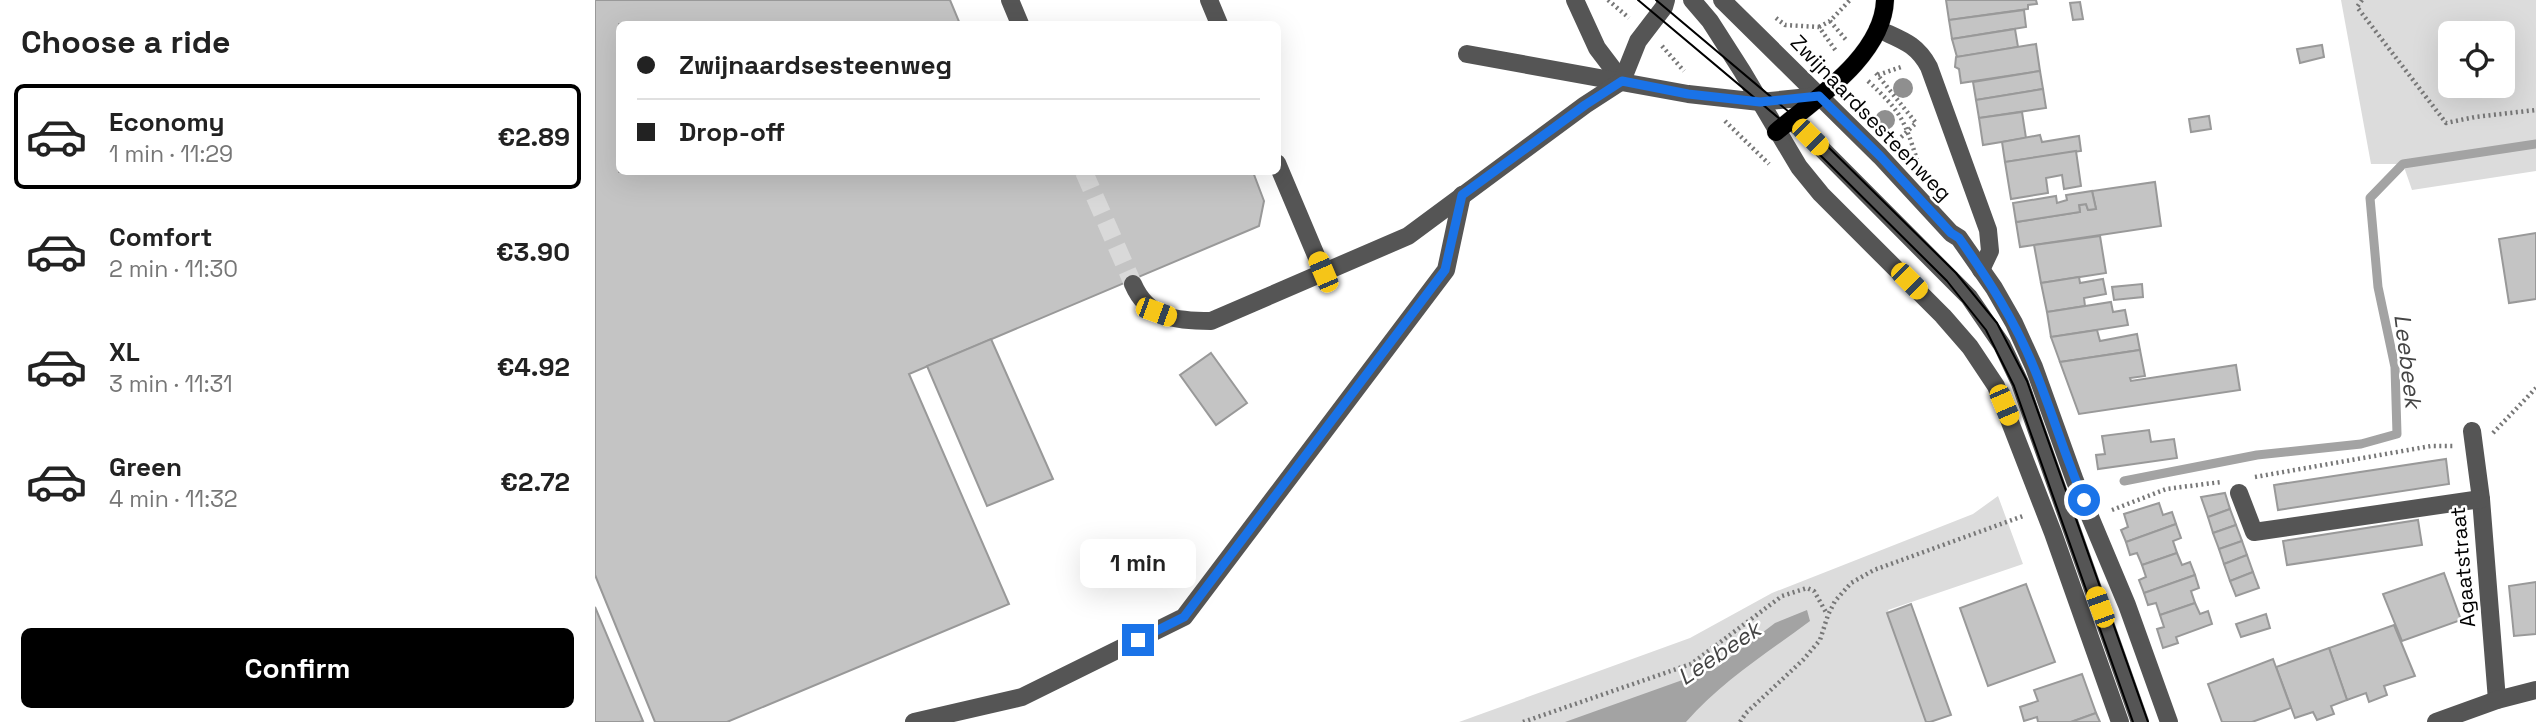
<!DOCTYPE html>
<html lang="en">
<head>
<meta charset="utf-8">
<style>
	:root { --surface:#fff; --page:#f2f2f2; --text:#222; --muted:#767676; --line:#e0e0e0; --accent:#000 }
	body { margin:0; font-family:"Space Grotesk",sans-serif; background:var(--page); color:var(--text); height:100vh; display:flex; flex-direction:column; font-size:26px; white-space:nowrap }
	* { box-sizing:border-box; margin:0 }
	p { font-size:23px; color:var(--muted) }
	.icon { flex:none; width:38px; height:38px; fill:none; stroke:currentColor; stroke-width:2; stroke-linecap:round; stroke-linejoin:round }
	.map { position:relative; flex:1; overflow:hidden }
	.sheet { display:flex; flex-direction:column; background:var(--surface); width:595px }
	.sheet>* { flex:none }
	.hud { position:absolute; left:21px; top:21px; width:665px; height:154px; border-radius:10px; box-shadow:0 7px 28px #0002; display:grid; align-content:center; height:154px; padding:0 21px; background:var(--surface) }
	.controls { position:absolute; left:1843px; top:21px; display:grid; gap:14px }
	.controls a { display:grid; place-items:center; width:77px; height:77px; border-radius:10px; background:var(--surface); box-shadow:0 7px 28px #0002; font-size:35px }
	.end { position:absolute; width:32px; height:32px; margin:-16px; border:9px solid #1a73e8; background:#fff; box-shadow:0 0 0 4px #fff }
	.from { border-radius:50% }
	.bubble { position:absolute; height:49px; border-radius:10px; background:var(--surface); box-shadow:0 7px 28px #0002; font-size:23px; font-weight:700; line-height:49px; text-align:center }
	.car { position:absolute; width:21px; height:42px; margin:-21px -10px; border-radius:9px; box-shadow:0 0 5px 2px #0007; background:linear-gradient(#f5c518 24%,#345 0 40%,#f5c518 0 76%,#345 0 86%,#f5c518 0) }
	.hud b { display:flex; align-items:center; gap:24px; height:66px; font-size:26px }
	.hud b+b { border-top:2px solid var(--line) }
	.hud i { width:18px; height:18px; background:var(--text) }
	ul { padding:0; list-style:none }
	li { display:flex; align-items:center; gap:21px; height:105px; margin:0 14px 10px; padding:0 7px; border:4px solid transparent; border-radius:10px }
	li div { flex:1 }
	li b { display:block; font-size:26px }
	li em { font-style:normal; font-weight:700 }
	li.selected { border-color:var(--accent) }
	li>.icon { width:63px; height:63px; stroke-width:1.5 }
	h2 { padding:0 21px; font-size:32px; line-height:84px }
	.cta { display:flex; gap:14px; margin-top:auto; padding:14px 21px }
	.cta a { flex:1; height:80px; border-radius:10px; background:var(--accent); color:#fff; font-size:28px; font-weight:700; line-height:80px; text-align:center }
	main { display:flex; flex:1; min-height:0 }
	.map>svg:first-child { display:block }
	.green { fill:#dcdcdc; fill-rule:evenodd }
	.water { fill:#a3a3a3 }
	.lines { fill:none; stroke-linecap:round; stroke-linejoin:round }
	.stream { stroke:#a3a3a3; stroke-width:9 }
	.building { fill:#c4c4c4; stroke:#999; stroke-width:2 }
	.minor-tunnel { stroke:#d9d9d9; stroke-width:18; stroke-dasharray:18 9; stroke-linecap:butt }
	.major-casing { stroke:#dbdbdb; stroke-width:19 }
	.path { stroke:#777; stroke-width:4.5; stroke-dasharray:2 3.5; stroke-linecap:butt }
	.minor { stroke:#555; stroke-width:18 }
	.major { stroke:#000; stroke-width:18 }
	.tram { stroke:#000; stroke-width:2 }
	.tree { fill:#8f8f8f }
	.route { stroke:#1a73e8; stroke-width:9 }
	.labels { text-anchor:middle; stroke-width:5; stroke-linejoin:round; paint-order:stroke }
	.street-label { font-size:21px; fill:#000; stroke:#fff }
	.water-label { font-size:23px; font-style:italic; fill:#444; stroke:#fff }
</style>
</head>
<body>
<main>
<section class="sheet">
<h2>Choose a ride</h2>
<ul>
<li class="selected"><svg class="icon" aria-label="car" viewBox="0 0 24 24"><path d="M5 17H2v-5l4-1 3-4h7l3 4 3 1v5h-3M9 17h6M6 11h13"/><circle cx="7" cy="17" r="2"/><circle cx="17" cy="17" r="2"/></svg><div><b>Economy</b><p>1 min · 11:29</p></div><em>€2.89</em></li>
<li><svg class="icon" aria-label="car" viewBox="0 0 24 24"><path d="M5 17H2v-5l4-1 3-4h7l3 4 3 1v5h-3M9 17h6M6 11h13"/><circle cx="7" cy="17" r="2"/><circle cx="17" cy="17" r="2"/></svg><div><b>Comfort</b><p>2 min · 11:30</p></div><em>€3.90</em></li>
<li><svg class="icon" aria-label="car" viewBox="0 0 24 24"><path d="M5 17H2v-5l4-1 3-4h7l3 4 3 1v5h-3M9 17h6M6 11h13"/><circle cx="7" cy="17" r="2"/><circle cx="17" cy="17" r="2"/></svg><div><b>XL</b><p>3 min · 11:31</p></div><em>€4.92</em></li>
<li><svg class="icon" aria-label="car" viewBox="0 0 24 24"><path d="M5 17H2v-5l4-1 3-4h7l3 4 3 1v5h-3M9 17h6M6 11h13"/><circle cx="7" cy="17" r="2"/><circle cx="17" cy="17" r="2"/></svg><div><b>Green</b><p>4 min · 11:32</p></div><em>€2.72</em></li>
</ul>
<div class="cta"><a>Confirm</a></div>
</section>
<div class="map">
<svg width="1941" height="722" viewBox="0 0 1941 722">
	<rect width="100%" height="100%" fill="#fff"/>
	<g class="green">
		<path d="M1746 0H1941V171L1817 190 1808 164H1776ZM1855 33H1908V86H1855Z"/>
		<path d="M1403 496 1428 564 1293 610 1335 722H864L1095 638 1177 593 1378 514Z"/>
	</g>
	<path class="water" d="M1212 610 1215 621C1172 653 1126 682 1091 722H970L1121 668 1180 623Z"/>
	<g class="lines">
		<path class="stream" d="M1529 481 1662 455 1766 444 1802 434 1800 367 1783 287 1775 198 1808 164 1941 144"/>
	</g>
	<g class="building">
		<path d="M0 0H355L365 24H24V172H658L669 201 664 226 314 374 414 604 132 722H60L0 575Z"/>
		<path d="M1351 0H1441L1442 4 1433 5V9L1354 20Z"/>
		<path d="M1485 2 1488 19 1478 20 1475 3Z"/>
		<path d="M1429 10 1431 27 1357 39 1354 20Z"/>
		<path d="M1420 29 1423 47 1362 57 1357 39Z"/>
		<path d="M1441 44 1445 71 1366 83 1364 69 1360 67 1361 57Z"/>
		<path d="M1727 45 1729 57 1705 63 1702 49Z"/>
		<path d="M1445 71 1448 89 1381 100 1378 82Z"/>
		<path d="M1448 89 1451 108 1384 118 1381 100Z"/>
		<path d="M1427 112 1431 138 1388 145 1384 118Z"/>
		<path d="M1614 116 1616 129 1596 132 1594 119Z"/>
		<path d="M1445 135 1447 142 1484 136 1486 151 1410 162 1407 142Z"/>
		<path d="M1481 151 1486 186 1469 189 1467 175 1451 178 1453 193 1416 199 1410 162Z"/>
		<path d="M1560 182 1566 226 1425 247 1421 222 1485 212 1484 205 1491 204 1493 210 1501 209 1497 191Z"/>
		<path d="M1497 191 1501 209 1493 210 1491 204 1484 205 1485 212 1421 222 1418 203 1461 196 1462 203 1472 200 1471 195Z"/>
		<path d="M1941 233V299L1914 303 1904 239Z"/>
		<path d="M1505 236 1511 273 1446 283 1439 245Z"/>
		<path d="M1484 277 1485 283 1508 279 1511 294 1489 298 1490 306 1452 312 1446 283Z"/>
		<path d="M1547 284 1548 297 1519 300 1517 287Z"/>
		<path d="M1516 302 1518 312 1530 310 1533 325 1456 337 1452 312Z"/>
		<path d="M1502 330 1505 341 1542 334 1545 350 1465 362 1456 337Z"/>
		<path d="M396 339 458 479 392 506 332 366Z"/>
		<path d="M1545 350 1550 376 1535 378 1536 381 1641 365 1645 390 1484 414 1465 362Z"/>
		<path d="M616 353 652 403 621 425 585 375Z"/>
		<path d="M1554 430 1556 442 1579 439 1582 458 1503 469 1501 455 1510 454 1507 436Z"/>
		<path d="M1851 459 1854 484 1683 510 1679 485Z"/>
		<path d="M1630 493 1635 509 1613 517 1606 497Z"/>
		<path d="M1564 503 1568 515 1577 512 1581 524 1531 542 1526 530 1533 527 1529 514Z"/>
		<path d="M1635 509 1641 525 1618 533 1613 517Z"/>
		<path d="M1823 520 1827 545 1692 565 1688 541Z"/>
		<path d="M1581 524 1586 538 1578 541 1582 553 1547 565 1542 553 1535 555 1531 542Z"/>
		<path d="M1641 525 1647 541 1624 549 1618 533Z"/>
		<path d="M1647 541 1652 555 1629 564 1624 549Z"/>
		<path d="M1582 553 1587 565 1595 562 1600 575 1549 593 1544 580 1551 577 1547 565Z"/>
		<path d="M1652 555 1658 572 1635 581 1629 564Z"/>
		<path d="M1658 572 1664 588 1641 596 1635 581Z"/>
		<path d="M1849 573 1866 620 1807 641 1788 594Z"/>
		<path d="M1600 575 1604 588 1596 591 1600 603 1565 615 1561 603 1553 605 1549 593Z"/>
		<path d="M1941 582V634L1919 636 1914 586Z"/>
		<path d="M1431 584 1460 662 1393 686 1365 608Z"/>
		<path d="M1600 603 1605 614 1613 611 1617 624 1581 637 1583 643 1568 648 1562 629 1569 627 1565 615Z"/>
		<path d="M1316 604 1356 715 1335 722H1331L1292 613Z"/>
		<path d="M0 607 48 721 44 722H0Z"/>
		<path d="M1671 614 1675 628 1646 637 1641 624Z"/>
		<path d="M1799 625 1820 676 1789 686 1792 695 1774 702 1771 693 1752 700 1734 648Z"/>
		<path d="M1734 648 1752 700 1736 706 1739 714 1722 720 1718 712 1700 718 1681 667Z"/>
		<path d="M1678 659 1696 708 1657 722H1627L1613 684Z"/>
		<path d="M1487 674 1501 713 1476 722H1443L1442 717 1429 721 1425 707 1443 701 1439 690Z"/>
		<path d="M1501 713 1505 722H1476Z"/>
	</g>
	<g class="lines">
		<path class="minor-tunnel" d="M489 172 538 284"/>
		<g class="major-casing">
			<path id="major" d="M1181 132C1220 99 1288 56 1290 0"/>
		</g>
		<g class="path">
			<path d="M1013 0 1034 18"/>
			<path d="M1767 0 1762 7 1851 123 1880 117 1941 110"/>
			<path d="M1181 18 1190 25 1224 27 1241 51"/>
			<path d="M1235 21 1252 41"/>
			<path d="M1224 27 1235 21 1255 0"/>
			<path d="M1067 46 1089 71"/>
			<path d="M1281 73 1321 123 1300 143"/>
			<path d="M1283 75 1306 67"/>
			<path d="M1273 81C1305 111 1309 118 1322 160"/>
			<path d="M1130 121 1174 164"/>
			<path d="M1898 433 1941 388"/>
			<path d="M1660 477 1836 446H1859"/>
			<path d="M1517 510 1571 489 1626 482"/>
			<path d="M928 722 1096 664 1187 596 1212 588 1219 591 1232 614"/>
			<path d="M1145 722 1151 713 1208 660 1225 640 1233 615 1240 601 1256 583 1279 570 1428 516"/>
		</g>
		<g class="minor">
			<path d="M415 0 425 24"/>
			<path d="M614 0 624 24"/>
			<path d="M980 0 1002 48 1027 81"/>
			<path d="M1097 0 1115 21 1147 71 1204 167 1226 194 1348 316 1375 347 1401 386 1458 533 1525 722"/>
			<path d="M1127 0 1285 156 1356 233 1364 238 1399 288 1419 323 1439 367 1480 481 1532 605 1574 722"/>
			<path d="M1283 29C1306 40 1321 43 1334 67L1393 230 1395 251 1386 270"/>
			<path d="M872 54 1093 94 1165 102 1224 96"/>
			<path d="M1196 120 1215 137 1374 297 1407 345 1425 383 1545 722"/>
			<path d="M682 163 728 272"/>
			<path d="M538 284C553 319 582 321 616 321L813 236 990 105 1027 81 1043 41 1069 7 1071 0"/>
			<path d="M1877 431 1886 499 1902 700"/>
			<path d="M1644 493 1659 532 1886 499"/>
			<path d="M319 722 427 697 589 617 851 270 867 195"/>
			<path d="M1841 722 1902 700 1941 690"/>
		</g>
		<use href="#major" class="major"/>
		<g class="tram">
			<path d="M1043 0 1211 141 1352 281 1391 330 1419 386 1538 722"/>
			<path d="M1061 0 1219 133 1361 273 1402 323 1432 381 1553 722"/>
		</g>
	</g>
	<g class="tree">
		<circle cx="1308" cy="88" r="10"/>
		<circle cx="1290" cy="120" r="10"/>
	</g>
	<g class="lines">
		<path class="route" d="M543 640 589 617 850 270 867 195 990 105 1027 81 1093 94 1165 102 1224 96 1285 156 1356 233 1364 238C1393 279 1420 321 1439 368 1457 411 1470 457 1489 500"/>
	</g>
	<g class="labels">
		<g class="street-label">
			<text transform="translate(1276 118) rotate(46)" y="7">Zwijnaardsesteenweg</text>
			<text transform="translate(1868 567) rotate(-95)" y="7">Agaatstraat</text>
		</g>
		<g class="water-label">
			<text transform="translate(1813 361) rotate(83)" y="8">Leebeek</text>
			<text transform="translate(1124 653) rotate(-34)" y="8">Leebeek</text>
		</g>
	</g>
</svg>
<div class="controls">
<a><svg class="icon" aria-label="locate" viewBox="0 0 24 24"><circle cx="12" cy="12" r="6"/><path d="M12 2v4M12 18v4M2 12h4M18 12h4"/></svg></a>
</div>
<i class="end from" style="left:1489px;top:500px"></i>
<i class="end" style="left:543px;top:640px"></i>
<div class="bubble" style="left:485px;top:539px;width:116px">1 min</div>
<i class="car" style="left:1215px;top:137px;rotate:135deg"></i>
<i class="car" style="left:728px;top:272px;rotate:337deg"></i>
<i class="car" style="left:1314px;top:281px;rotate:135deg"></i>
<i class="car" style="left:561px;top:312px;rotate:110deg"></i>
<i class="car" style="left:1409px;top:405px;rotate:157deg"></i>
<i class="car" style="left:1505px;top:607px;rotate:340deg"></i>
<div class="hud">
<b><i class="from"></i>Zwijnaardsesteenweg</b>
<b><i></i>Drop-off</b>
</div>
</div>
</main>
</body>
</html>
